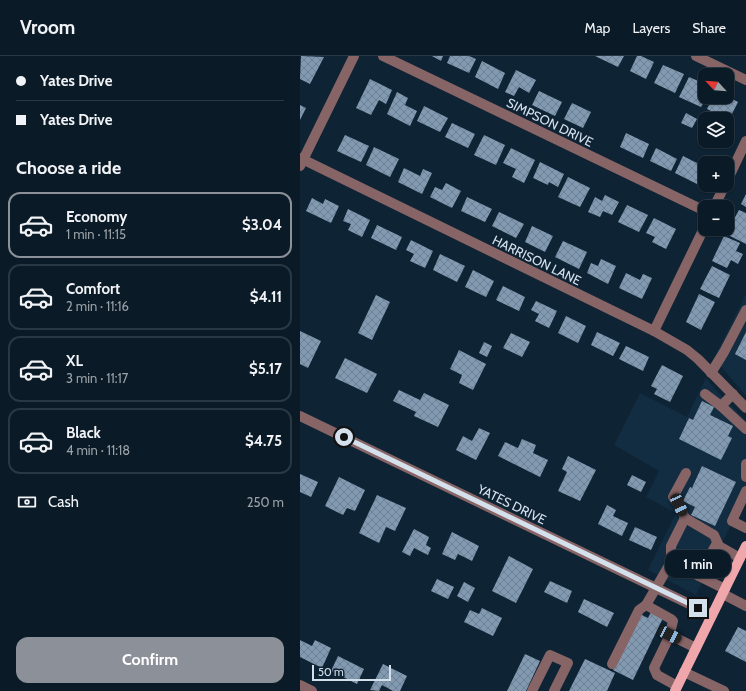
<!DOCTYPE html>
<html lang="en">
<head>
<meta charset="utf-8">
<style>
	:root { --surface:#0a1a27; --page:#13232f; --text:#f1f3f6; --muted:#99a1a7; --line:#2a3844; --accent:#8c9099 }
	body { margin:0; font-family:Cabin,sans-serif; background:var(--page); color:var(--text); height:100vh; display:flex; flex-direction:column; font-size:15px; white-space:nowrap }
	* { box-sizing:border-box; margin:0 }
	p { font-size:13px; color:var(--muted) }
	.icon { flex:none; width:22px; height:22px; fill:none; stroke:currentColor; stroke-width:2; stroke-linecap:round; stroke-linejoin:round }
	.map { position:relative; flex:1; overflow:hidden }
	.sheet { display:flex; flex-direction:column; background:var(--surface); width:300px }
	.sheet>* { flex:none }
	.top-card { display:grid; align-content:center; height:88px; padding:0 16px; background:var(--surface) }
	.needle { width:26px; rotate:296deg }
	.buttons { position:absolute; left:398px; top:12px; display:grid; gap:8px }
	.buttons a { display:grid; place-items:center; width:36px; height:36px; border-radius:8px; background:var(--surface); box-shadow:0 1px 3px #0004,0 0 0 1px var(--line); font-size:20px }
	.scale { position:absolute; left:12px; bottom:10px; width:79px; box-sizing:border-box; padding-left:4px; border:2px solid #d4e1ed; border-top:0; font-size:11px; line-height:14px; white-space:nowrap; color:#d4e1ed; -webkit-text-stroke:3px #0e2334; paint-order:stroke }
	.end { position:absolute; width:18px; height:18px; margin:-9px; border:5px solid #d4e1ed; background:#111; box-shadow:0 0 0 2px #111 }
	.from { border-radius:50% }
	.bubble { position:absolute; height:28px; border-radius:12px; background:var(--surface); box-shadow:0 1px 3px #0004,0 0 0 1px var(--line); font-size:13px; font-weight:700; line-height:28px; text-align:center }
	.car { position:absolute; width:12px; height:24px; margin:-12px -6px; border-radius:5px; box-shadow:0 0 3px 1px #0007; background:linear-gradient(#222 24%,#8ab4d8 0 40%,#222 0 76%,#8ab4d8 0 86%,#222 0) }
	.top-card b { display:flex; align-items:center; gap:14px; height:38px; font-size:15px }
	.top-card b+b { border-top:1px solid var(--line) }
	.top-card i { width:10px; height:10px; background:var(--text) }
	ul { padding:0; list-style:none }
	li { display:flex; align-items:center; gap:12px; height:66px; margin:0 8px 6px; padding:0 8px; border:2px solid var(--line); border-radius:12px }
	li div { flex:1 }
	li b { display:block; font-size:15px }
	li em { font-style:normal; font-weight:700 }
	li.on { border-color:var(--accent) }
	li>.icon { width:36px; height:36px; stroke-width:1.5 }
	h2 { padding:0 16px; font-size:18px; line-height:48px }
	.pay { display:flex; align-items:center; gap:10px; height:44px; padding:0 16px; font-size:15px }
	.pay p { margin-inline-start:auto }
	.cta { display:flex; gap:8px; margin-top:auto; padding:8px 16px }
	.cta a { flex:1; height:46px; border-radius:12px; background:var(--accent); color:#fff; font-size:16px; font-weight:700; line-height:46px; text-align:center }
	header { display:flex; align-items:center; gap:24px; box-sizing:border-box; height:56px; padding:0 20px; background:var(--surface); border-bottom:1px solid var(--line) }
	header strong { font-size:19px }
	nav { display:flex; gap:22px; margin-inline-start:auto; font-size:14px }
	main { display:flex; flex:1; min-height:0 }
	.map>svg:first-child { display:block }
	.built { fill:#122d42 }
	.building { fill:url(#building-cross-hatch) }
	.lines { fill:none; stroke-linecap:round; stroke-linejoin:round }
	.minor { stroke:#876466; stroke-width:10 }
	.major { stroke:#efa7ac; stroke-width:10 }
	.route { stroke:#d4e1ed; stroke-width:5 }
	.labels { text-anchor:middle; stroke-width:4; stroke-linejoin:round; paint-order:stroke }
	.street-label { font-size:13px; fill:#d4e1ed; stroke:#0e2334 }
</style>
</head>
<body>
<header>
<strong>Vroom</strong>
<nav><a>Map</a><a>Layers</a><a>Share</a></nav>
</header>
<main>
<section class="sheet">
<div class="top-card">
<b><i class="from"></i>Yates Drive</b>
<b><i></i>Yates Drive</b>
</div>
<h2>Choose a ride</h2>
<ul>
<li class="on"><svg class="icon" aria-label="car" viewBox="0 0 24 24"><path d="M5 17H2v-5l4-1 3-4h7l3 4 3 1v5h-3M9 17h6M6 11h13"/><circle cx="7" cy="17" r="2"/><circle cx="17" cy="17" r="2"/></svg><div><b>Economy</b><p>1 min · 11:15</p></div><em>$3.04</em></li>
<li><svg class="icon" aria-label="car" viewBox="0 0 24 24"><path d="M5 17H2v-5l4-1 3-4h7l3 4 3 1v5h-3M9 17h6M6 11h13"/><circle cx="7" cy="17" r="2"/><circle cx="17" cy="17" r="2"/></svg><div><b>Comfort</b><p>2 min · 11:16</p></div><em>$4.11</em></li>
<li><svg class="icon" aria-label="car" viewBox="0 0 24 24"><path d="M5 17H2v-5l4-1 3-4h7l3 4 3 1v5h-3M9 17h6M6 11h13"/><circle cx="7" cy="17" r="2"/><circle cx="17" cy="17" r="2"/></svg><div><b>XL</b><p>3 min · 11:17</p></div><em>$5.17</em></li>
<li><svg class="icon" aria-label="car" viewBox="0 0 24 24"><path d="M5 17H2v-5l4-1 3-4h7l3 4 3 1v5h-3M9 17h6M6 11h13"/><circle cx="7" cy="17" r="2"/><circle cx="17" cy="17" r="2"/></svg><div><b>Black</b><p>4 min · 11:18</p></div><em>$4.75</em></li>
</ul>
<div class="pay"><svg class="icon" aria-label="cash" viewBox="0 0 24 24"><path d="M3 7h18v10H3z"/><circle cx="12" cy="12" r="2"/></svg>Cash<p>250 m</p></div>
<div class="cta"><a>Confirm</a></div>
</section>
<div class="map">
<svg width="446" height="635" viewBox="0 0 446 635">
	<defs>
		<pattern id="building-cross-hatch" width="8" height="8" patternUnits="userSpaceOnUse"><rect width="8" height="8" fill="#829ab1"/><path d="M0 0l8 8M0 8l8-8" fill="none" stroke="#6e8091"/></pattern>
	</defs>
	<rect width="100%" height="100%" fill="#0e2334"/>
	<g class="built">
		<path d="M446 238V340L414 302Z"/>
		<path d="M406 322 415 333 446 365V439L396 539 348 514 376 457 346 441 359 415 314 389 340 337 387 361Z"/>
	</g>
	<g class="building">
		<path d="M1 0 24 1 10 28 0 23Z"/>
		<path d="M132 0H143L141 5Z"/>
		<path d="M150 0H169L176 3 169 17 147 7Z"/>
		<path d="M295 0H324L318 11Z"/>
		<path d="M337 0H341L354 6 346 23 330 15Z"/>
		<path d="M182 5 205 17 198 33 175 21Z"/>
		<path d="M363 9 384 18 375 37 354 27Z"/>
		<path d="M216 14 236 24 229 37 219 31 214 40 205 36Z"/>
		<path d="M389 21 405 28V41H407L401 51 379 41Z"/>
		<path d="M70 23 92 34 86 48 79 44 71 59 56 52Z"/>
		<path d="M239 35 262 46 255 60 232 49Z"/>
		<path d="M97 36 108 42 105 49 117 55 110 70 87 58Z"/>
		<path d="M427 40 438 46 429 64 407 53 413 41Z"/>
		<path d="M272 47 291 56 283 72 264 63Z"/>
		<path d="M0 49 6 52 0 64Z"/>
		<path d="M124 50 148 62 140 76 117 65Z"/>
		<path d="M386 57 397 63 392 72 381 67Z"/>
		<path d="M152 67 175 78 168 92 145 81Z"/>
		<path d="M326 77 349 88 343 102 320 91Z"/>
		<path d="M45 79 69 90 61 106 37 95Z"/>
		<path d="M184 79 205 89 196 109 174 99Z"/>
		<path d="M74 91 99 103 90 121 66 109Z"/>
		<path d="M211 92 235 104 224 127 212 121 216 113 203 107Z"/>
		<path d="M356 92 377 103 371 115 350 105Z"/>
		<path d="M383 100 405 111 397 128 375 117Z"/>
		<path d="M240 106 264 118 258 131 249 126 248 129 233 122Z"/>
		<path d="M104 112 120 120 123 113 132 117 122 138 98 126Z"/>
		<path d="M268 121 290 132 280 151 258 141Z"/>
		<path d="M146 127 161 135 152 152 130 141 135 131 142 134Z"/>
		<path d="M446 138V151L441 148Z"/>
		<path d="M305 139 319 146 312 159 303 155 300 161 288 156 295 141 302 145Z"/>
		<path d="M167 141 192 153 185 166 161 155Z"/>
		<path d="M12 142 23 148 25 143 39 150 31 167 6 155Z"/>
		<path d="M327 149 348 159 339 176 318 166Z"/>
		<path d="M48 153 70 164 62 181 48 174 51 168 43 165Z"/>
		<path d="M439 154 446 157V188L426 178Z"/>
		<path d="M199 156 224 168 216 182 192 170Z"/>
		<path d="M354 162 376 173 366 193 352 186 355 181 346 177Z"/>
		<path d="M77 169 102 181 96 194 71 182Z"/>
		<path d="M232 170 253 180 245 196 225 186Z"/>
		<path d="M424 180 440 187 436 195 443 198 438 208 431 204 427 212 412 205Z"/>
		<path d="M111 184 133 195 125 212 110 205 114 198 106 194Z"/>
		<path d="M263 185 287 196 279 213 255 201Z"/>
		<path d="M140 198 165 210 157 226 133 214Z"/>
		<path d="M301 203 316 210 308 228 287 217 291 207 298 210Z"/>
		<path d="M412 210 430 219 419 242 400 233Z"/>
		<path d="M173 214 194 225 186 241 165 231Z"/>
		<path d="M326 217 340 224 343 218 352 222 342 243 319 232Z"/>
		<path d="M203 230 225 241 219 255 196 244Z"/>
		<path d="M399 238 415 246 401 274 386 266Z"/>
		<path d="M76 239 90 246 72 284 58 277Z"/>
		<path d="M236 245 257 255 249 272 235 265 239 258 231 254Z"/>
		<path d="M266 260 286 270 278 287 258 277Z"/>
		<path d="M0 275 21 285 8 312 0 308Z"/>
		<path d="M297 276 320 287 313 300 291 289Z"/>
		<path d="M446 276V304L435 298Z"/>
		<path d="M211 277 230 286 222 301 203 292Z"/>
		<path d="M184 286 192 290 187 301 179 297Z"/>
		<path d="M326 290 349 301 343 315 319 303Z"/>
		<path d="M159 294 186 308 173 334 159 327 162 319 150 313Z"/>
		<path d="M45 302 77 318 67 337 35 322Z"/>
		<path d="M362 309 383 320 370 346 354 338 357 333 351 330Z"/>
		<path d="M99 334 120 344 124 337 149 349 138 371 114 360 116 356 93 345Z"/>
		<path d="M402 345 414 351 410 359 433 370 428 380 432 382 421 404 379 383 389 362 393 364Z"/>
		<path d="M179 372 190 377 176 404 156 394 163 380 172 385Z"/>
		<path d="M222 383 236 389 233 397 248 404 240 421 198 400 205 386 218 392Z"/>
		<path d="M268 400 296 414 280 445 258 435 267 416 262 413Z"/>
		<path d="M402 410 436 426 415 470 391 459 395 451 383 445 390 431 392 432Z"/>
		<path d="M0 418 18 426 11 441 0 436Z"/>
		<path d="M332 419 346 426 341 436 327 429Z"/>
		<path d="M39 421 65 434 55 455 47 452 43 459 25 450Z"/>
		<path d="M77 439 106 452 95 475 86 471 79 487 59 477Z"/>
		<path d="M307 449 316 454 313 460 328 467 322 480 298 468Z"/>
		<path d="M335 471 357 481 351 494 329 484Z"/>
		<path d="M114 473 129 481 126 489 131 492 128 499 114 492 110 500 102 496Z"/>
		<path d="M152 476 179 490 172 505 158 498 155 504 142 498Z"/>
		<path d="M209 500 233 513 216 547 192 535Z"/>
		<path d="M137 523 154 531 148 543 131 535Z"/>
		<path d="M250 525 272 535 267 547 244 536Z"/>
		<path d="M164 526 175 532 168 546 157 540Z"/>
		<path d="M284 543 314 557 307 571 278 556Z"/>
		<path d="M182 552 202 562 193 580 164 566 170 554 179 558Z"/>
		<path d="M351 556 363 562 333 624 313 614 340 558 348 562Z"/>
		<path d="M438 571 446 575V606L425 595Z"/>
		<path d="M0 584 12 590 15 584 31 592 22 612 0 601Z"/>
		<path d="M225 598 240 605 226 635H207Z"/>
		<path d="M38 600 64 613 57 628 31 615Z"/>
		<path d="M285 603 315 617 307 635H269Z"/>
		<path d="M83 608 107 620 100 635H93L82 629 79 635 70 634Z"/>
	</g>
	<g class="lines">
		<g class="minor">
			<path d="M83 0 405 155"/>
			<path d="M396 0 446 24"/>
			<path d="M0 102 354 275 387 294 398 303 446 352"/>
			<path d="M0 110 54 0"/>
			<path d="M427 125 446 85"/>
			<path d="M414 151 425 129"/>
			<path d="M354 275 405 170"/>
			<path d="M411 317 424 296 446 254"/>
			<path d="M405 338 421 350 433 338"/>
			<path d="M421 350 446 373"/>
			<path d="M0 360 412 559"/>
			<path d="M446 408V421"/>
			<path d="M446 435 432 465 446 472"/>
			<path d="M385 462 379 449 373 441 386 417"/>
			<path d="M371 506 425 533"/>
			<path d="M399 520 417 487"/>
			<path d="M423 538 446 550"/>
			<path d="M370 579 396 592"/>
			<path d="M312 608 339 554 346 549"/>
			<path d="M384 616 424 635"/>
			<path d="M0 629 12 635"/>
			<path d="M377 630 357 619 354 612 369 581 373 565 371 563 346 549 371 506V490L385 462 414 479 419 490 440 502"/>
			<path d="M232 635 250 599 268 607 254 635"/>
		</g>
		<path class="major" d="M375 635 446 490"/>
	</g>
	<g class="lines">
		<path class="route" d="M44 381 398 552"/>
	</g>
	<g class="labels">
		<g class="street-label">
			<text transform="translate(250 66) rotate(26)" y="5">SIMPSON DRIVE</text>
			<text transform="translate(237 204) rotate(26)" y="5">HARRISON LANE</text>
			<text transform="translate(212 448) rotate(26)" y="5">YATES DRIVE</text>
		</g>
	</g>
</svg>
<div class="buttons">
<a><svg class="needle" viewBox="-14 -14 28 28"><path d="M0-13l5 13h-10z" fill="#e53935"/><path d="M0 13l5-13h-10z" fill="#99a1a7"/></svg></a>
<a><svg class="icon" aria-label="layers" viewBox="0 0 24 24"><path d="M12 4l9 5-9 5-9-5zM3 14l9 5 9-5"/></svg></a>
<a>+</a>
<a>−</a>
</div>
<div class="scale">50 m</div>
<i class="end from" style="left:44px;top:381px"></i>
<i class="end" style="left:398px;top:552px"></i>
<div class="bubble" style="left:365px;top:494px;width:66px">1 min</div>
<i class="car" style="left:379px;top:449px;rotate:155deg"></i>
<i class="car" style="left:370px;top:579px;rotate:116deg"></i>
</div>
</main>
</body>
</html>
